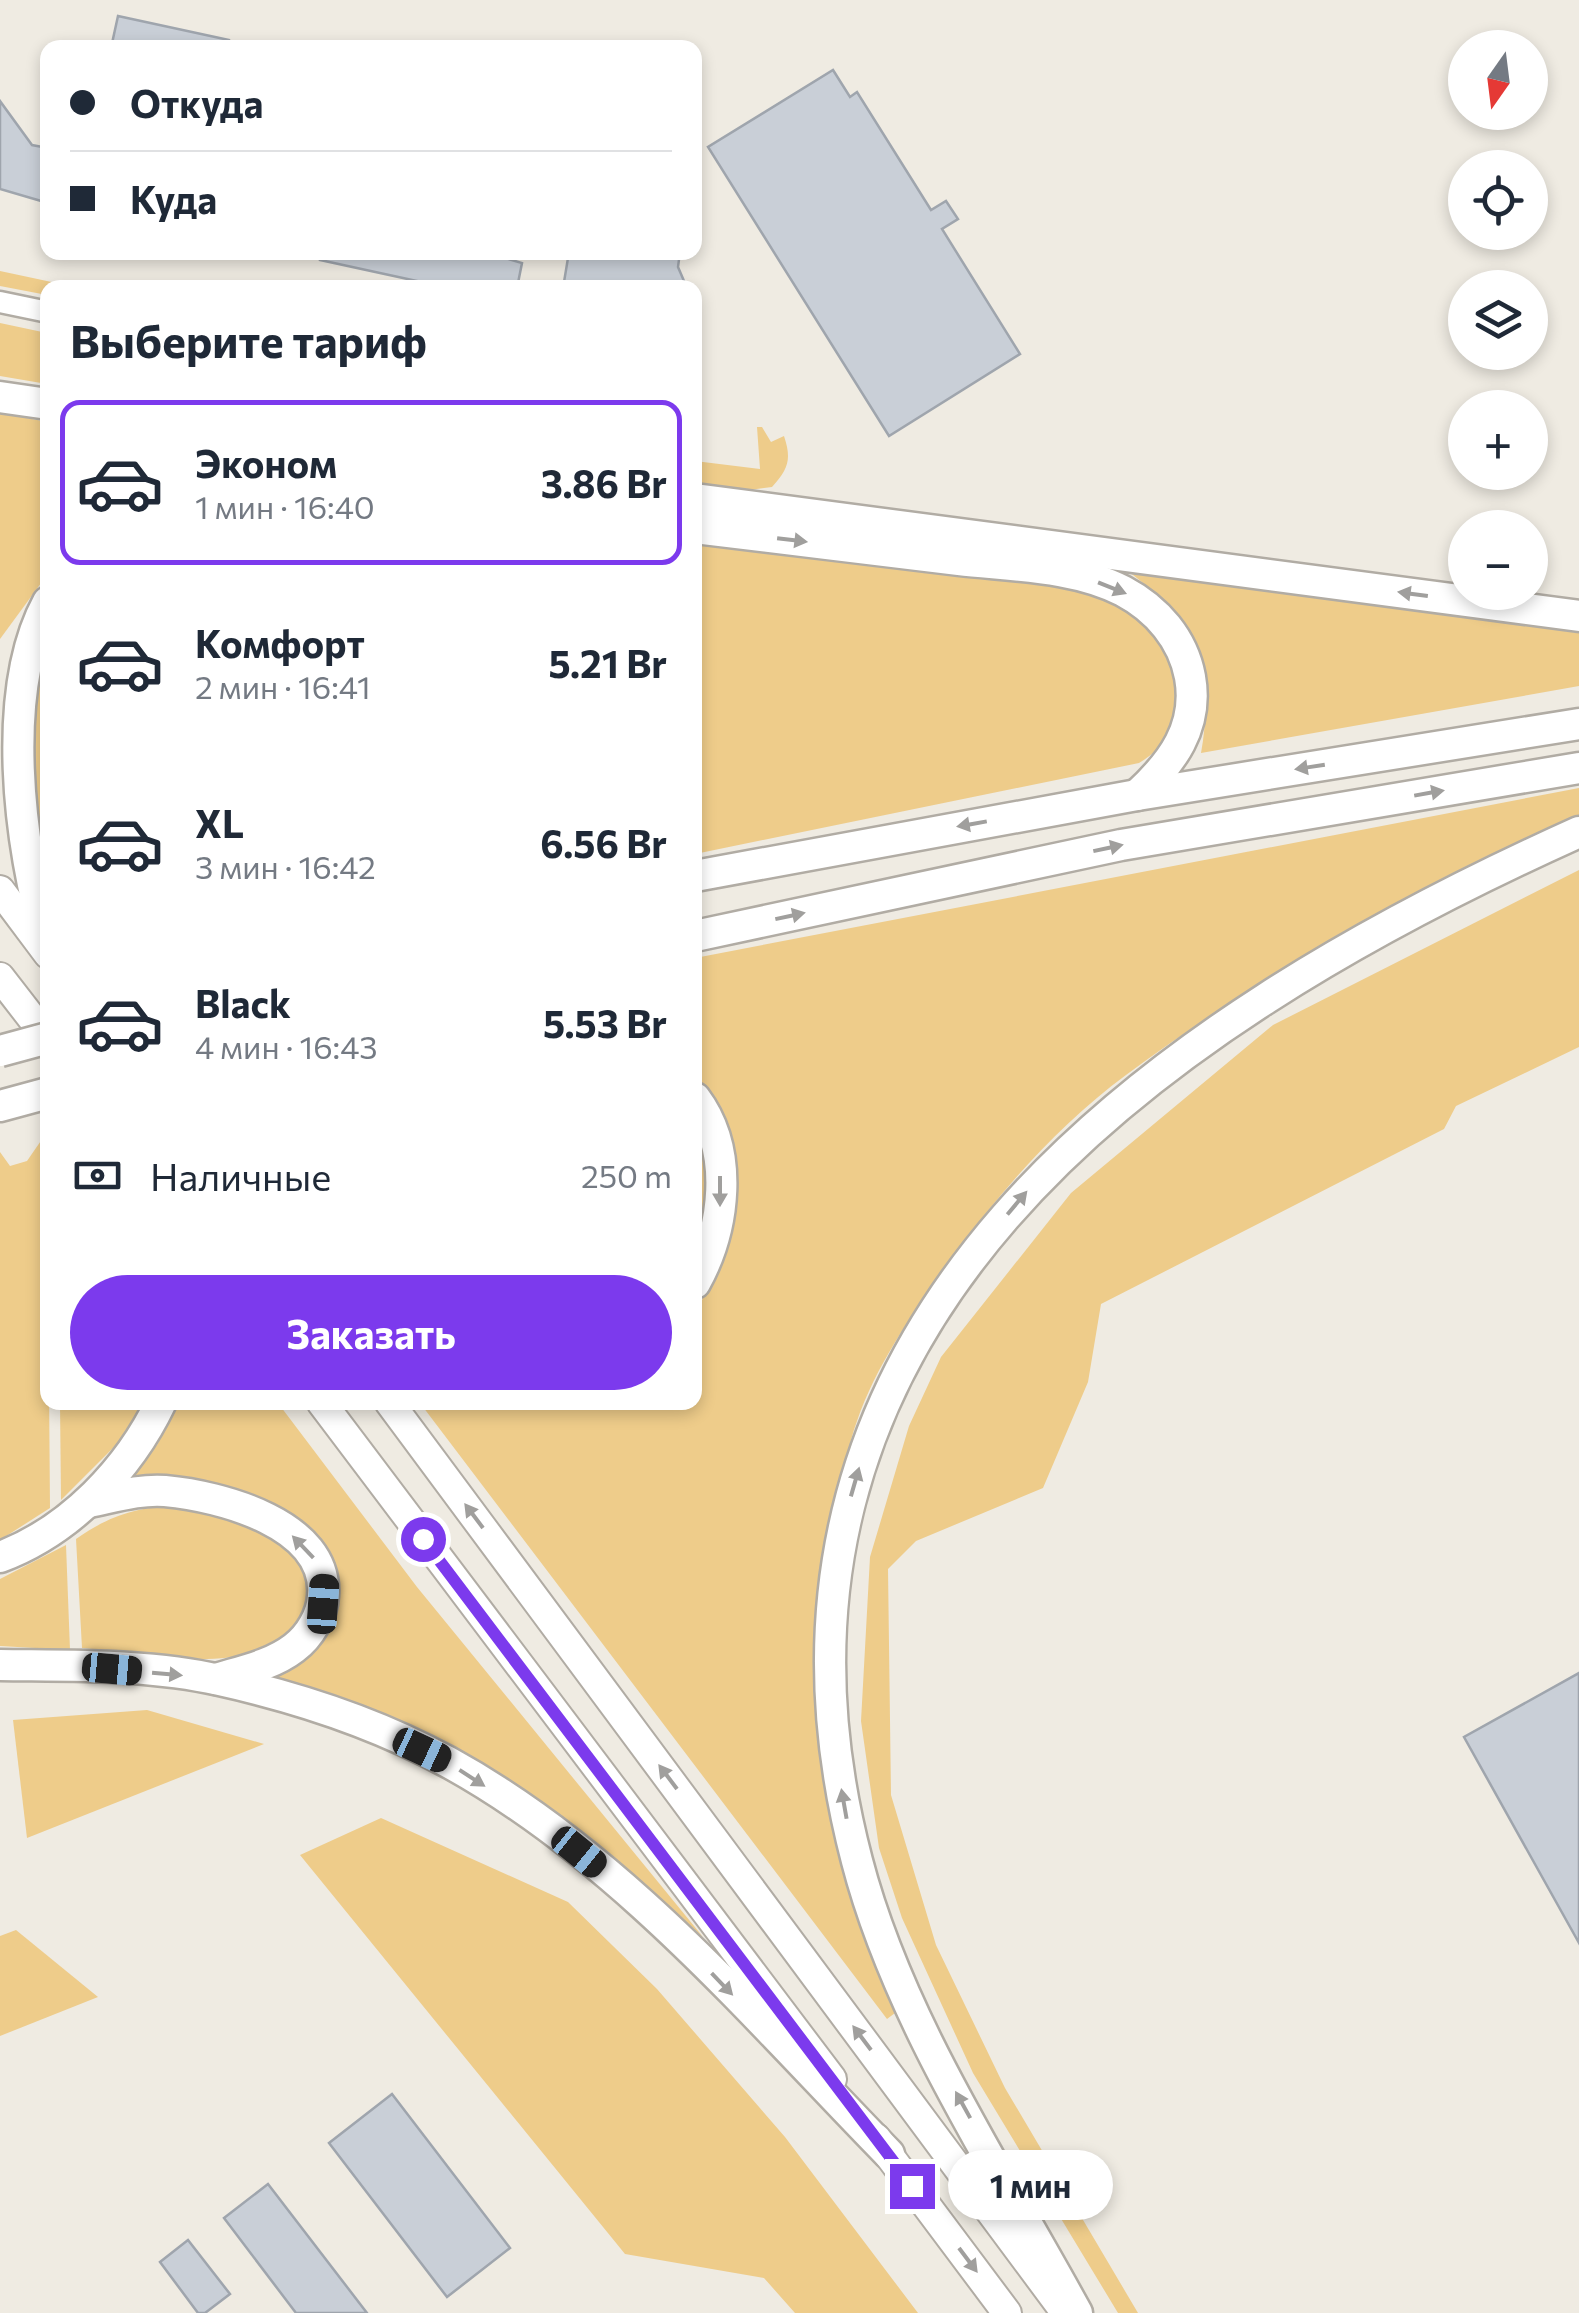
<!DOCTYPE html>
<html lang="ru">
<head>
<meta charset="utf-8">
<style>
	:root { --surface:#fff; --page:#f6f6f7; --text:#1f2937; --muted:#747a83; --line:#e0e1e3; --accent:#7c3aed }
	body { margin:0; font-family:Commissioner,sans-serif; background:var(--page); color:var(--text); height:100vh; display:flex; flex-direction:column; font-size:38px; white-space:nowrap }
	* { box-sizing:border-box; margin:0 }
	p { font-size:32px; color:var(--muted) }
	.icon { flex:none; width:55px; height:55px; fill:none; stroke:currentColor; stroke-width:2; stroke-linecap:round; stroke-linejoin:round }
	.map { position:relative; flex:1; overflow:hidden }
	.details { position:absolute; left:40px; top:280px; width:662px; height:1130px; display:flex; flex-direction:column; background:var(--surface); border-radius:20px; box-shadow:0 5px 15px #0003 }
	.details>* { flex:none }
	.top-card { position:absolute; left:40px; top:40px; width:662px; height:220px; border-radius:20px; box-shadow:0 5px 15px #0003; display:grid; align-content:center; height:220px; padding:0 30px; background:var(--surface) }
	.needle { width:65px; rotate:194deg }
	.tools { position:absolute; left:1448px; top:30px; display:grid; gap:20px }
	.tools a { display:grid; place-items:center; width:100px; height:100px; border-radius:50%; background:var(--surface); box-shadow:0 5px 15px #0003; font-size:50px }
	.end { position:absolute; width:45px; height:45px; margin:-22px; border:12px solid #7c3aed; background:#fff; box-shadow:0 0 0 5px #fff }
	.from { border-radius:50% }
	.bubble { position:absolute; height:70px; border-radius:35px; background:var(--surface); box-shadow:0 5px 15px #0003; font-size:32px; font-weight:700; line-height:70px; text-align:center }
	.car { position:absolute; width:30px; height:60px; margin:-30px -15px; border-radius:12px; box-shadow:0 0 8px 2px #0007; background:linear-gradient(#222 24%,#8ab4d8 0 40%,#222 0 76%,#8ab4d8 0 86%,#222 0) }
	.top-card b { display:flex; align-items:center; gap:35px; height:95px; font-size:38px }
	.top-card b+b { border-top:2px solid var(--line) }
	.top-card i { width:25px; height:25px; background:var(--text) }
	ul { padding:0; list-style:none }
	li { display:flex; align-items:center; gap:30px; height:165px; margin:0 20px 15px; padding:0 10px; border:5px solid transparent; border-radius:20px }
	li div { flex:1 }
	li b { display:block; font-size:38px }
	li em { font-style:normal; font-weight:700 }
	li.selected { border-color:var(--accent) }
	li>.icon { width:90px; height:90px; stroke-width:1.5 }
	h2 { padding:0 30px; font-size:45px; line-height:120px }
	.pay { display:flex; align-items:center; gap:25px; height:110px; padding:0 30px; font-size:38px }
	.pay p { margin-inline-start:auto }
	.action { display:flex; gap:20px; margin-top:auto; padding:20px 30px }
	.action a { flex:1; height:115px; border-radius:60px; background:var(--accent); color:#fff; font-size:40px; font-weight:700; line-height:115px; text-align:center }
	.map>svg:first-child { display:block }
	.green { fill:#eecc8a }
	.building { fill:#c9cfd7; stroke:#9fa5ad; stroke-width:2.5 }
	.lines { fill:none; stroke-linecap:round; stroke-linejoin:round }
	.tertiary-casing { stroke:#b1aca4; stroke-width:25 }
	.trunk-casing { stroke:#b1aca4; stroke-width:32 }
	.motorway-casing { stroke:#b1aca4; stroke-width:35 }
	.tertiary { stroke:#fff; stroke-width:20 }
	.trunk { stroke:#fff; stroke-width:28 }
	.motorway { stroke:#fff; stroke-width:30 }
	.motorway-bridge-casing { stroke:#b1aca4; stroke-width:35; stroke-linecap:butt }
	.motorway-bridge { stroke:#fff; stroke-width:30 }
	.oneway { fill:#a09f9d }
	.route { stroke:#7c3aed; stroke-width:12 }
</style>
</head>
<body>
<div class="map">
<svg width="1579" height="2313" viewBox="0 0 1579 2313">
	<rect width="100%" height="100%" fill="#efebe2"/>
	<g class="green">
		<path d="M0 271 75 287 48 288 47 295 0 286Z"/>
		<path d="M0 323 47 333V384L0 376Z"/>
		<path d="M0 413 48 422 47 575 0 639Z"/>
		<path d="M757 427H762L771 442 784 436C792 460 788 469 772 487L742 491 695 485V461L760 469Z"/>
		<path d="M695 542 1072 588C1100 596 1128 605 1148 628 1186 670 1192 732 1139 763L695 854Z"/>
		<path d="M1123 568 1579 633V686L1201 753C1216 671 1191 614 1123 568Z"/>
		<path d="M47 636V854L31 813 33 666Z"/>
		<path d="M1579 788V819C1420 891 1266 971 1126 1075 1061 1123 1005 1186 957 1251 920 1303 878 1360 857 1421 848 1445 844 1473 838 1498 832 1525 821 1555 819 1583 807 1737 834 1872 895 2013L887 2019 420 1403 540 1407 554 1402H695V1313L717 1272 731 1227 722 1124 695 1080V958Z"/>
		<path d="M1579 870V1047L1456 1106 1444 1129 1101 1304 1088 1382 1043 1488 916 1541 888 1569 891 1795 936 1945 1005 2088 1138 2313H1118L973 2073 902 1918 879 1848 861 1721 870 1557 909 1426 941 1357 1071 1193 1273 1025Z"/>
		<path d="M695 1128C710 1173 718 1210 695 1254Z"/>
		<path d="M47 1132 50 1508 0 1540V1152L10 1166 27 1161Z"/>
		<path d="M60 1403H145L130 1431 61 1500Z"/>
		<path d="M179 1403H278L417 1587 703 1937 613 1857 526 1794 252 1678 304 1656 335 1569 305 1523 244 1493 119 1484 157 1445Z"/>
		<path d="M175 1505C226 1515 267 1530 308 1564 309 1576 313 1592 310 1603 282 1686 147 1654 82 1648L76 1539C109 1516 134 1508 175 1505Z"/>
		<path d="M66 1545 70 1650 0 1646V1579Z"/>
		<path d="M147 1710 264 1744 27 1838 13 1720Z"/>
		<path d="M381 1818 568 1902 657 1989 785 2137 918 2313H795L764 2278 625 2254 300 1855Z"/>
		<path d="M16 1930 98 1997 0 2036V1936Z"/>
	</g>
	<g class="building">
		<path d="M118 16 229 40V48H111Z"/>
		<path d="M833 70 850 97 857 92 931 210 946 201 958 219 942 229 1020 354 889 436 708 147Z"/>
		<path d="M0 101 32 145 48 148V203L0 189Z"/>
		<path d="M321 252H485L522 263 517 288H449L320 260Z"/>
		<path d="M569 252H680L678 267 687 288H563Z"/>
		<path d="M1579 1673V1943L1464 1737Z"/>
		<path d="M392 2094 510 2248 447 2297 329 2143Z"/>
		<path d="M268 2184 367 2313H296L224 2218Z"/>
		<path d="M188 2240 230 2294 205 2313H198L160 2262Z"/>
	</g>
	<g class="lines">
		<g class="tertiary-casing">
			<path id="tertiary" d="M0 302 48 312"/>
		</g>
		<g class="trunk-casing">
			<g id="trunk">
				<path d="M0 890 48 954"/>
				<path d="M0 977 48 1039"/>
				<path d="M321 1402 832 2079"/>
				<path d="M389 1402 1065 2312"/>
				<path d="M876 2138 1007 2313"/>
			</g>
		</g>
		<g class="motorway-casing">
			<g id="motorway">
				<path d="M0 397 48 404"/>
				<path d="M695 499 1579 616"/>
				<path d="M695 528C783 539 871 549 959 560 1011 566 1075 566 1123 591 1157 609 1183 639 1190 677 1199 727 1172 763 1137 795"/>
				<path d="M48 602C0 690 18 845 48 944"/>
				<path d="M695 876 1137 795 1579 724"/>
				<path d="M695 936 1121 845 1579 768"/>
				<path d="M695 1098C735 1151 725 1229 695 1283"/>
				<path d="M0 1106 48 1093"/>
				<path d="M89 1502C114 1497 140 1489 165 1491 220 1496 329 1524 323 1596 322 1615 310 1636 294 1648 272 1665 242 1671 216 1679"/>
				<path d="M0 1557C70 1531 129 1469 161 1402"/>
				<path d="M0 1665C71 1666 150 1664 219 1680 296 1697 378 1724 448 1762 621 1857 752 2014 889 2154"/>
				<path d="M1077 2313C999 2170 898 2019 857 1861 716 1324 1152 1024 1579 832"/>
			</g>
		</g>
		<use href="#tertiary" class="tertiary"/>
		<use href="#trunk" class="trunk"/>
		<use href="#motorway" class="motorway"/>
		<g class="motorway-bridge-casing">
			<path id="motorway-bridge" d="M0 1051 48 1038"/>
		</g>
		<use href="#motorway-bridge" class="motorway-bridge"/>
	</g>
	<defs><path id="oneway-solid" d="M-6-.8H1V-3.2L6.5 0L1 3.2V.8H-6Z" transform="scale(2.5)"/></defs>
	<g class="oneway">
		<use href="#oneway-solid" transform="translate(792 540) rotate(7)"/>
		<use href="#oneway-solid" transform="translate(1112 588) rotate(22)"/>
		<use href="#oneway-solid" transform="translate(1413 594) rotate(-172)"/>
		<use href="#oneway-solid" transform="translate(1310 767) rotate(171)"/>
		<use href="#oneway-solid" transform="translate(1429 793) rotate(-10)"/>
		<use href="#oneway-solid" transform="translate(972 824) rotate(170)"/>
		<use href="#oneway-solid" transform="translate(1108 848) rotate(-12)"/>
		<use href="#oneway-solid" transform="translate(790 916) rotate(-12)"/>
		<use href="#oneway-solid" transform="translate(720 1191) rotate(90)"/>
		<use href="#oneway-solid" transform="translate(1017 1203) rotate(-50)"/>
		<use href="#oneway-solid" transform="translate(855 1482) rotate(-74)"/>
		<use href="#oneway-solid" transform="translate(474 1516) rotate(-127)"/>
		<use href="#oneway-solid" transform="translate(303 1547) rotate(-134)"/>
		<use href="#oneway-solid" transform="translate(167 1674) rotate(5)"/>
		<use href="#oneway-solid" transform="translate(668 1777) rotate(-127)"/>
		<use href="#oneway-solid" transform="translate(472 1778) rotate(33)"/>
		<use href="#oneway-solid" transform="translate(844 1804) rotate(-100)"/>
		<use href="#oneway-solid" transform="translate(722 1984) rotate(46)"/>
		<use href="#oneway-solid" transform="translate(862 2038) rotate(-127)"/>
		<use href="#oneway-solid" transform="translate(963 2105) rotate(-119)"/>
		<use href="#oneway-solid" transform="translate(968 2260) rotate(53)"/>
	</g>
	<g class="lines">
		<path class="route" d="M423 1539 912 2186"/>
	</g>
</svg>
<div class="tools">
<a><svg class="needle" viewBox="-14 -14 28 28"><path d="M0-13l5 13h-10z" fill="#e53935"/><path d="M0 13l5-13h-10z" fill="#747a83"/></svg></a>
<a><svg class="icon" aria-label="locate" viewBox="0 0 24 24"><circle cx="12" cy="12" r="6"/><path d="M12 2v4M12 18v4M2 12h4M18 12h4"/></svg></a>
<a><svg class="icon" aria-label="layers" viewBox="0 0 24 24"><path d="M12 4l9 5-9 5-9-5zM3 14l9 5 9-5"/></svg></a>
<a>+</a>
<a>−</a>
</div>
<i class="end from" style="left:423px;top:1539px"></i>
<i class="end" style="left:912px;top:2186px"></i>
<div class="bubble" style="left:948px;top:2150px;width:165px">1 мин</div>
<i class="car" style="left:323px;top:1604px;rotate:4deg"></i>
<i class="car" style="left:112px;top:1669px;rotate:95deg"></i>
<i class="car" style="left:422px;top:1750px;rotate:115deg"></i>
<i class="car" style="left:579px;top:1852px;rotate:129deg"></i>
<div class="top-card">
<b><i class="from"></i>Откуда</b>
<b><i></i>Куда</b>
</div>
<section class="details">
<h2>Выберите тариф</h2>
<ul>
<li class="selected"><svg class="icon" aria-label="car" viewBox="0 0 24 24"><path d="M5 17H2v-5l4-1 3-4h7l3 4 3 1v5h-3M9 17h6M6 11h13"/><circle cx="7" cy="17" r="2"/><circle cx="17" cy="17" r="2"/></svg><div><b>Эконом</b><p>1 мин · 16:40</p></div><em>3.86 Br</em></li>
<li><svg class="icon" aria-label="car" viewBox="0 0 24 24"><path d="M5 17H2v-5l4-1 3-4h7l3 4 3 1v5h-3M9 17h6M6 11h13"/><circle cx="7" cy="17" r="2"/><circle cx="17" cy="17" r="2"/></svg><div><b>Комфорт</b><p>2 мин · 16:41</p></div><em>5.21 Br</em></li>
<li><svg class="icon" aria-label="car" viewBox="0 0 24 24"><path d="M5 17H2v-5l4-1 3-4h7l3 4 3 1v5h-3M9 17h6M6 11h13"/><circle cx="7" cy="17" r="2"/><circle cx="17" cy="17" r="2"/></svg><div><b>XL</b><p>3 мин · 16:42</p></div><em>6.56 Br</em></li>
<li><svg class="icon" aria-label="car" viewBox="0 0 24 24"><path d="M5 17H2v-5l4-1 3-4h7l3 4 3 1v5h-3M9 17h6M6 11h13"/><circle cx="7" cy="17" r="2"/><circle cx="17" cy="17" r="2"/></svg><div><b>Black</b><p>4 мин · 16:43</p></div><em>5.53 Br</em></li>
</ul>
<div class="pay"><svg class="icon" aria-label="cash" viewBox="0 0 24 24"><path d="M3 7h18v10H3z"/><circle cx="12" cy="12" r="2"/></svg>Наличные<p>250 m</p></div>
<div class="action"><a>Заказать</a></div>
</section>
</div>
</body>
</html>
